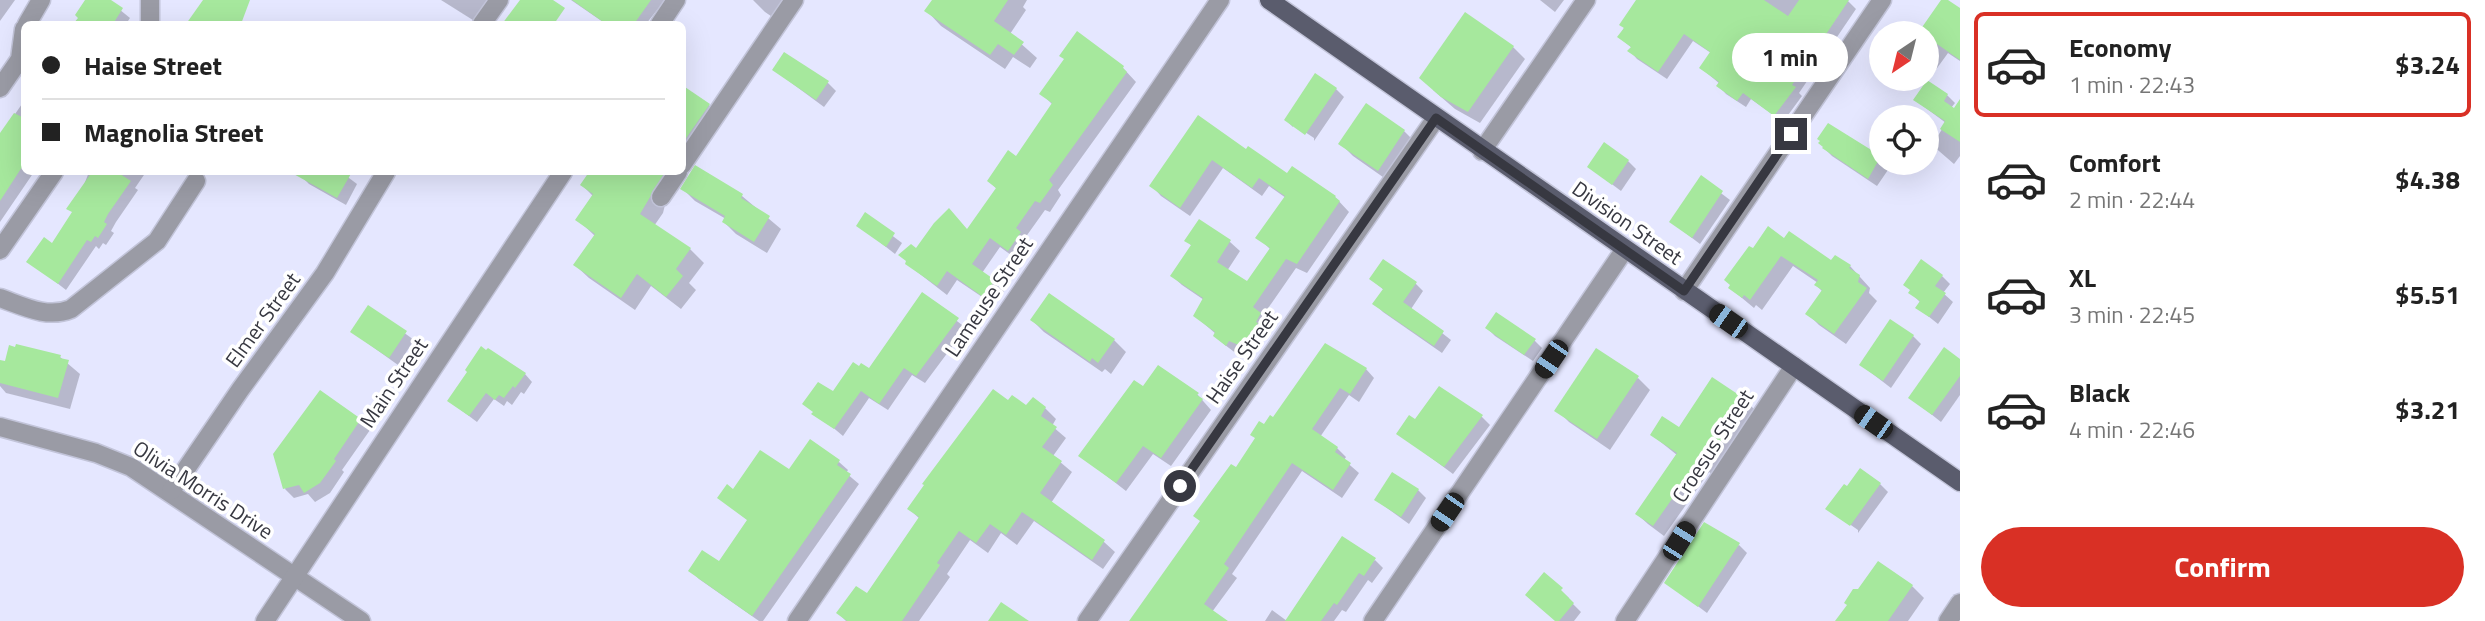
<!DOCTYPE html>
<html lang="en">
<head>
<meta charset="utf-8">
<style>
	:root { --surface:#fff; --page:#f6f6f6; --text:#222; --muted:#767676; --line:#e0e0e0; --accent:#d93025 }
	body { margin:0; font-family:"Titillium Web",sans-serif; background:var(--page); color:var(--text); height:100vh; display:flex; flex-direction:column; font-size:26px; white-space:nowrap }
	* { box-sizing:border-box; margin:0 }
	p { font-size:23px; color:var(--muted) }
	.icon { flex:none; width:38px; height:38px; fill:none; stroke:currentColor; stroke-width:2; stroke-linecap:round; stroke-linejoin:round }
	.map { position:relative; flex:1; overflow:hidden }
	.details { display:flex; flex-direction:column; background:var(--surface); width:525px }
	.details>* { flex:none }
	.top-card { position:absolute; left:21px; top:21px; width:665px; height:154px; border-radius:10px; box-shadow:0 7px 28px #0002; display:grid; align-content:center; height:154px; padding:0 21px; background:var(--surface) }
	.needle { width:46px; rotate:215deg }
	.fabs { position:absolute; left:1869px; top:21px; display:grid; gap:14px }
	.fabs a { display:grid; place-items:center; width:70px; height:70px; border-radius:50%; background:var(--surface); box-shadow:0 7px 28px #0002; font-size:35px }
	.end { position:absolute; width:32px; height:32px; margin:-16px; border:9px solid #373841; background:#fff; box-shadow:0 0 0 4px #fff }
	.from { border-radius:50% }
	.bubble { position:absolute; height:49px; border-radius:24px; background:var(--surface); box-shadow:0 7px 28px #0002; font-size:23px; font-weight:700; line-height:49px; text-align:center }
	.car { position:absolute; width:21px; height:42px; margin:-21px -10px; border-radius:9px; box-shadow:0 0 5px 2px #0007; background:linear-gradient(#222 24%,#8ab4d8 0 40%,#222 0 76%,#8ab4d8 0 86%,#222 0) }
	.top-card b { display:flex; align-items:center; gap:24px; height:66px; font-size:26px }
	.top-card b+b { border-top:2px solid var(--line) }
	.top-card i { width:18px; height:18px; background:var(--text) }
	ul { padding:12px 0 0; list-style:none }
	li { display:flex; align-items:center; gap:21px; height:105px; margin:0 14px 10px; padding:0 7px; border:4px solid transparent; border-radius:10px }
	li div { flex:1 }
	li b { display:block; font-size:26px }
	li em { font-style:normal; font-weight:700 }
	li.current { border-color:var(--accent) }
	li>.icon { width:63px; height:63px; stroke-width:1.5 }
	.cta { display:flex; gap:14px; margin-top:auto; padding:14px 21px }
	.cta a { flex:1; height:80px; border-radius:42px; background:var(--accent); color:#fff; font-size:28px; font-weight:700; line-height:80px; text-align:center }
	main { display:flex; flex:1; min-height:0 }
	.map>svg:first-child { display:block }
	.shadow { fill:#0003 }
	.building { fill:#a6e89d }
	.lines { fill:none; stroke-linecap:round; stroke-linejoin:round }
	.minor-casing { stroke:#c2c4d9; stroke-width:21 }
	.major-casing { stroke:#c2c4d9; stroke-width:21 }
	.minor { stroke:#9a9ba5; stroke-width:18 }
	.major { stroke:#5a5c6d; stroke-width:18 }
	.route { stroke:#373841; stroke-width:9 }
	.labels { text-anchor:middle; stroke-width:7; stroke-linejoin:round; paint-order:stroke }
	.street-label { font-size:21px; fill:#373841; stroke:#fff }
</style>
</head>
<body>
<main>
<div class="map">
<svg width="1960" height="621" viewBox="0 0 1960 621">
	<rect width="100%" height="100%" fill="#e5e7ff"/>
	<g class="shadow">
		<path d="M0 0H15L0 21Z"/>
		<path d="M92 0 109 1 130 18 126 24H76Z"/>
		<path d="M441 0H492L476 22Z"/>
		<path d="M571 0H665L646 24H606Z"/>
		<path d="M753 0H804L797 5 784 25 765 12Z"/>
		<path d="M934 0H1027L1023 7 1026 10 1010 34 1037 58 1030 68 1013 57 1005 69 941 26 927 11Z"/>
		<path d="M1540 0H1564L1555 12Z"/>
		<path d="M1639 0H1847L1856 9 1799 93 1802 96 1783 122 1751 99 1746 107 1726 94 1719 86 1720 84 1701 68 1711 53 1693 41 1667 79 1637 59 1630 51 1632 48 1619 37Z"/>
		<path d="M1943 0 1960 10V61L1948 53 1927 82 1947 95 1955 103 1951 108 1960 114V156L1954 164 1932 145 1946 123 1915 100 1925 85 1916 79H1927V33H1921Z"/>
		<path d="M1078 34 1123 68 1136 82 1058 190 1061 195 1050 212 1045 210 1025 238 1030 243 1018 260 1000 247 982 273 1004 291 994 305 957 280 947 295 907 264 916 250 968 231 998 190 989 181 1016 158 1053 105 1041 93 1066 60Z"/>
		<path d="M1513 47 1525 59 1480 123 1455 109 1433 90Z"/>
		<path d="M774 70 828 83 836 91 824 107Z"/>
		<path d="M682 87 709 105 722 119 665 205 663 213 654 226 690 249 704 263 689 283 696 290 681 309 651 286 635 310 589 278 575 265 595 236 578 220 594 197 582 185 591 172H682Z"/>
		<path d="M1336 89 1344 97 1314 141V138L1293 124V127L1286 120Z"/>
		<path d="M24 101V172H34L0 222V136Z"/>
		<path d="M1367 106 1404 131 1416 143 1390 182 1353 156 1341 144Z"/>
		<path d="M1198 118 1247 152 1287 176 1335 197 1349 212 1307 273 1296 268 1262 317 1270 324 1251 355 1239 350 1237 354 1225 345 1215 336 1216 334 1195 316 1204 300 1182 285 1172 276 1192 246 1187 241 1200 221 1230 242 1240 251 1227 271 1247 284 1271 250 1258 237 1286 198 1269 186 1262 196 1223 168 1190 216 1161 196 1152 186Z"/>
		<path d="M1829 125 1881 158V163H1886L1890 167 1877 186 1832 156 1824 148Z"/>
		<path d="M1628 161 1636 169 1621 191 1589 167Z"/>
		<path d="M89 172H146L135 188 138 190 116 222 111 231 114 233 106 245 103 243 99 249 96 246 66 290 29 261 52 245 73 213Z"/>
		<path d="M303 172H341L357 184 346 205 309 184 301 176Z"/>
		<path d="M1701 178 1730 200 1700 244 1671 222Z"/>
		<path d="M683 189 742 196 781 229 767 253 736 234 724 222 726 219 695 201Z"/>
		<path d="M865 215 902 243 895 254 858 225Z"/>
		<path d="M1785 240 1832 263 1850 266 1870 288 1869 293 1877 301 1846 344 1819 325 1808 314 1823 292 1816 285 1818 283 1793 266 1762 310 1756 305 1754 308 1730 288 1753 251Z"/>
		<path d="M1942 276 1950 284 1943 293 1953 302 1938 324 1918 308 1921 303 1911 293Z"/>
		<path d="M1371 279 1415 283 1423 291 1411 309 1451 340 1442 353 1383 312 1375 304 1384 290Z"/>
		<path d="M923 295 966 328 925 383 912 375 888 410 869 398 843 436 805 404 833 394 869 370Z"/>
		<path d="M369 307 414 340 398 365 352 332Z"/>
		<path d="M1032 320 1114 340 1126 352 1111 374 1105 369 1102 372 1044 332Z"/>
		<path d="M1487 328 1534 340 1542 348 1533 361 1495 336Z"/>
		<path d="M1913 336 1921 344 1891 388 1861 365Z"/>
		<path d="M60 357 80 374 70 409 6 393 0 386V362Z"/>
		<path d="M1960 361V395L1941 422 1911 398Z"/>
		<path d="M1366 369 1374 378 1359 402 1349 395 1320 437 1337 448 1346 457 1344 460 1359 473 1342 498 1302 471 1232 574 1237 578 1212 612 1225 621H1131L1201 522 1264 426Z"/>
		<path d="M469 372 525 374 532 382 524 394 521 392 512 405 507 401 504 406 494 399 477 422 449 401Z"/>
		<path d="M1638 378 1650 390 1610 450 1569 422 1557 410Z"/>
		<path d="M1144 388 1197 394 1211 410 1171 466 1153 454 1126 491 1081 456Z"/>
		<path d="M1439 388 1482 417 1490 425 1453 474 1399 434 1416 422Z"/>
		<path d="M321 393 360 421 370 430 342 470 344 472 330 493 315 502 308 494 294 498 285 489Z"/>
		<path d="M1747 402 1758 413 1716 477 1709 472 1664 536 1648 524 1637 514 1677 455 1652 435 1680 430Z"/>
		<path d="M1009 403 1027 408H1045L1056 419 1052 426 1066 438 1053 456 1072 472 1051 503 1104 542 1115 552 1103 569 1034 521 1017 545 1001 533 988 553 970 540 947 574 950 577 919 621H846L838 613 867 596 920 519 909 509Z"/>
		<path d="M839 462 848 470 846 473 859 484 763 621H759L699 579 690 570 719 563 749 521 719 498 734 491Z"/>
		<path d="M1880 484 1888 492 1858 533V530L1828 509Z"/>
		<path d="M1418 490 1426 498 1409 524 1376 500Z"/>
		<path d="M1739 545 1747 553 1707 613 1667 583Z"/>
		<path d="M1375 560 1383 568 1372 583 1368 580 1346 612 1342 610 1334 621H1265L1272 610 1287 621Z"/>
		<path d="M1544 575 1569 598 1568 599 1581 612 1574 621H1556Z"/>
		<path d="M1912 586 1924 598 1908 621H1838Z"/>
	</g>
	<g class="building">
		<path d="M85 0H111L123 8 113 24H73L78 18 75 15Z"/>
		<path d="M203 0H250L241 24H186Z"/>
		<path d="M520 0H553L565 8 554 24H502Z"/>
		<path d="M572 0H651L634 24H606Z"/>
		<path d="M932 0H1008L994 21 1024 42 1014 55 998 44 990 55 924 11Z"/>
		<path d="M1636 0H1764L1788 16 1799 0H1849L1792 85 1796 87 1774 116 1743 93 1737 101 1716 86 1719 82 1699 68 1710 52 1684 34 1658 72 1627 51 1631 47 1617 37 1624 28 1619 25Z"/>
		<path d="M1941 0H1948L1960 8V60L1937 44 1927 58V33H1918Z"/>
		<path d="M1465 12 1514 46 1468 112 1441 97 1419 78Z"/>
		<path d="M1077 31 1124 66 1123 68 1127 72 1049 180 1053 185 1040 203 1035 201 1016 228 1021 232 1008 251 990 238 972 264 995 280 983 297 947 271 937 286 905 264 906 261 898 255 911 244 916 248 934 223 949 208 967 229 996 188 987 181 1008 150 1016 156 1052 103 1039 94 1064 59 1059 56Z"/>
		<path d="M784 52 829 81 816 100 772 70Z"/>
		<path d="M1315 73 1337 88 1305 135 1284 120Z"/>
		<path d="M1927 80 1948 94 1944 101 1954 108 1960 99V142L1940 129 1945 121 1913 100Z"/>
		<path d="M682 85 710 104 682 144Z"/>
		<path d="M1366 103 1405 130 1378 171 1338 144Z"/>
		<path d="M14 113 24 118V164L0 201V133Z"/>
		<path d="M1198 115 1246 149 1248 146 1287 173 1292 166 1336 196 1335 197 1340 201 1297 264 1286 259 1253 307 1261 313 1256 322 1258 323 1241 346 1229 341 1226 346 1213 336 1215 332 1193 316 1203 298 1170 276 1191 245 1184 241 1199 219 1231 240 1217 262 1247 281 1270 248 1255 238 1285 196 1259 178 1252 188 1212 160 1180 208 1149 186Z"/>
		<path d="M1828 123 1881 156 1868 179 1822 148 1823 147 1818 143 1820 141 1817 139Z"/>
		<path d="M1604 142 1629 160 1612 185 1587 167Z"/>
		<path d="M695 165 743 194 741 198 770 216 754 242 722 222 725 216 680 189Z"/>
		<path d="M92 172H117L131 181 108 214 104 222 107 224 98 238 95 236 91 242 87 240 58 284 26 262 44 237 52 243 72 212 66 209Z"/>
		<path d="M290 172H352L337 198Z"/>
		<path d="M589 172H665L640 214 691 248 676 269 683 276 666 297 637 274 621 298 573 265 595 234 575 220 593 194 580 185Z"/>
		<path d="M1701 175 1723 191 1692 238 1669 222Z"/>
		<path d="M865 212 895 233 886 247 856 226Z"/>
		<path d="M1768 226 1784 238 1789 231 1831 260 1835 255 1851 265 1849 268 1860 275 1858 282 1867 288 1834 334 1805 314 1822 290 1814 285 1818 280 1781 256 1750 300 1744 295 1742 298 1728 288 1730 285 1724 280 1749 246 1753 248Z"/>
		<path d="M1383 259 1417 282 1403 302 1444 331 1434 346 1372 304 1383 289 1369 279Z"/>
		<path d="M1921 259 1943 275 1935 286 1946 293 1929 317 1915 308 1920 301 1908 293 1910 290 1903 285Z"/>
		<path d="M922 292 959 318 916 376 904 368 879 404 861 391 834 429 811 414 813 412 802 404 818 382 833 391 853 362 859 366 861 363 869 368Z"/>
		<path d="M1049 293 1115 339 1098 363 1092 358 1090 362 1030 320Z"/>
		<path d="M368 305 407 331 389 358 350 332Z"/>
		<path d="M1496 312 1536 339 1524 355 1485 328Z"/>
		<path d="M1890 319 1914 335 1883 381 1859 365Z"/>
		<path d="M1325 343 1367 368 1350 394 1340 388 1312 429 1338 447 1335 452 1351 463 1333 490 1292 463 1224 564 1229 568 1204 604 1228 621H1129L1200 521 1193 516 1231 464 1236 467 1255 438 1250 435 1259 421 1264 424 1270 415 1273 417Z"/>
		<path d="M16 344 61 355 60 358 69 360 58 398 0 383V360L5 361 9 345 15 347Z"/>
		<path d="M481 346 486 350 488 348 526 373 515 388 513 386 504 398 499 395 495 400 486 393 469 416 447 401 467 372 465 370Z"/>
		<path d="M1944 347 1960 359V376L1932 415 1908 398Z"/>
		<path d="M1596 348 1639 376 1597 439 1554 411Z"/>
		<path d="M1158 365 1199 393 1197 395 1203 399 1161 458 1143 446 1116 483 1078 456 1134 380 1143 386Z"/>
		<path d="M1712 377 1748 401 1704 467 1698 462 1653 526 1635 514 1677 453 1650 435 1662 416 1679 427Z"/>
		<path d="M1439 386 1483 415 1444 467 1396 434 1409 415 1415 419Z"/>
		<path d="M993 389 1008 400 1012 395 1026 405 1033 397 1046 407 1041 416 1057 427 1042 447 1062 461 1040 493 1105 540 1092 560 1022 512 1006 535 990 524 976 543 959 531 937 563 940 565 902 621H847L836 613 856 586 867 593 919 517 907 509 924 485 922 484Z"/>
		<path d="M320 390 361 419 334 459 336 461 320 483 304 493 299 485 283 489 273 454Z"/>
		<path d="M810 439 840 460 837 465 851 474 752 616 688 571 702 550 719 561 747 520 717 498 727 484 733 489 760 450 789 469Z"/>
		<path d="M1860 468 1881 483 1850 526 1825 509 1844 484 1847 486Z"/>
		<path d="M1392 472 1419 489 1401 517 1374 500Z"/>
		<path d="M1704 522 1740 543 1698 607 1664 583Z"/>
		<path d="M1342 536 1376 558 1364 576 1359 573 1337 605 1334 603 1321 621H1285Z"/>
		<path d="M1878 561 1913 585 1888 621H1835L1847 605 1844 603 1853 589H1858Z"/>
		<path d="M1544 572 1563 588 1561 590 1574 603 1559 621H1555L1525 595Z"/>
		<path d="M1001 602 1029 621H988Z"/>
	</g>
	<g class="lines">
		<g class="minor-casing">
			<g id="minor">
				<path d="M150 0V24"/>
				<path d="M27 24 41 0"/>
				<path d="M482 24 499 0"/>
				<path d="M660 24 676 0"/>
				<path d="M0 88 20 59 24 29"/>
				<path d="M1482 151 1586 0"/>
				<path d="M682 165 794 0"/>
				<path d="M661 197 678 172"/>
				<path d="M0 250 54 172"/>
				<path d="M1684 291 1882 0"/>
				<path d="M0 298C23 306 47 319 71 309L157 241 196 181"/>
				<path d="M0 427 96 453 131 467 361 621"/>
				<path d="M171 491 240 390 325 273 386 172"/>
				<path d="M265 621 563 172"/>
				<path d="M797 621 1220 0"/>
				<path d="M1087 621 1436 118"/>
				<path d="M1373 621 1625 249"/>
				<path d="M1625 621 1794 366"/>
				<path d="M1948 621 1960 603"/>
			</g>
		</g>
		<g class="major-casing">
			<path id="major" d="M1269 0 1960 482"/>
		</g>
		<use href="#minor" class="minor"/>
		<use href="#major" class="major"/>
	</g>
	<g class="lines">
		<path class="route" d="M1180 486 1436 118 1684 291 1791 134"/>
	</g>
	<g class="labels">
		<g class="street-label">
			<text transform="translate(1627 223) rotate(35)" y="7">Division Street</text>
			<text transform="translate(989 297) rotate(-56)" y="7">Lameuse Street</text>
			<text transform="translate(263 320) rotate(-54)" y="7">Elmer Street</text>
			<text transform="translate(1242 357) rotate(-55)" y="7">Haise Street</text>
			<text transform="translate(394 383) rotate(-56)" y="7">Main Street</text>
			<text transform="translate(1713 446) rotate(-57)" y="7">Croesus Street</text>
			<text transform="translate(203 490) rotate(33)" y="7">Olivia Morris Drive</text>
		</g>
	</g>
</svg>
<div class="fabs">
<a><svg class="needle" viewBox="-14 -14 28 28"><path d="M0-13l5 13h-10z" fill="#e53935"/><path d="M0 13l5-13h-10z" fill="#767676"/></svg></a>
<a><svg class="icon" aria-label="locate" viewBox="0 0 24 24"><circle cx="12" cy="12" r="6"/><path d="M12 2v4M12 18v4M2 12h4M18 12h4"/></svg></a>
</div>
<i class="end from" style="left:1180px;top:486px"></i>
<i class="end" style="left:1791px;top:134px"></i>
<div class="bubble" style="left:1732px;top:33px;width:116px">1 min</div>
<i class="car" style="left:1728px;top:321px;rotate:305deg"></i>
<i class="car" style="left:1551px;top:359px;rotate:214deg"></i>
<i class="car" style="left:1873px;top:422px;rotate:305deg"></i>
<i class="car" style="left:1447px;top:512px;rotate:214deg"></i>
<i class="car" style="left:1679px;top:541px;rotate:32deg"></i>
<div class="top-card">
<b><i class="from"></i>Haise Street</b>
<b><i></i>Magnolia Street</b>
</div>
</div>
<section class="details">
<ul>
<li class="current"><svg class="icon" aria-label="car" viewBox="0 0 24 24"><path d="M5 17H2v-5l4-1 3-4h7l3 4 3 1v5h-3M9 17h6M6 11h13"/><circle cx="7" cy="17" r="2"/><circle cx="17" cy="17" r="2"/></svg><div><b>Economy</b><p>1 min · 22:43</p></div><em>$3.24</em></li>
<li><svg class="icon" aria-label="car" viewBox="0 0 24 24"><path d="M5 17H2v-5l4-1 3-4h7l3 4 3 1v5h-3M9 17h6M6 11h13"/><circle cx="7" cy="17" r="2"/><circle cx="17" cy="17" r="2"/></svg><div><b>Comfort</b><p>2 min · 22:44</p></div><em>$4.38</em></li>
<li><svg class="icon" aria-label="car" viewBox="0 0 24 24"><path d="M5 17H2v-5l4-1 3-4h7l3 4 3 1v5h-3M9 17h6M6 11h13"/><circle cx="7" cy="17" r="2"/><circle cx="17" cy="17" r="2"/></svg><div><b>XL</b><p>3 min · 22:45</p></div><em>$5.51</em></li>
<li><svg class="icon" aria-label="car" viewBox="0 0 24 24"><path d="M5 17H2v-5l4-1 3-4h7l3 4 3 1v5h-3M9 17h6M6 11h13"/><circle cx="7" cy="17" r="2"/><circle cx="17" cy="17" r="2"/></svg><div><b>Black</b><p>4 min · 22:46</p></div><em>$3.21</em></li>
</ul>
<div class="cta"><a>Confirm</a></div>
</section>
</main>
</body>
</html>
